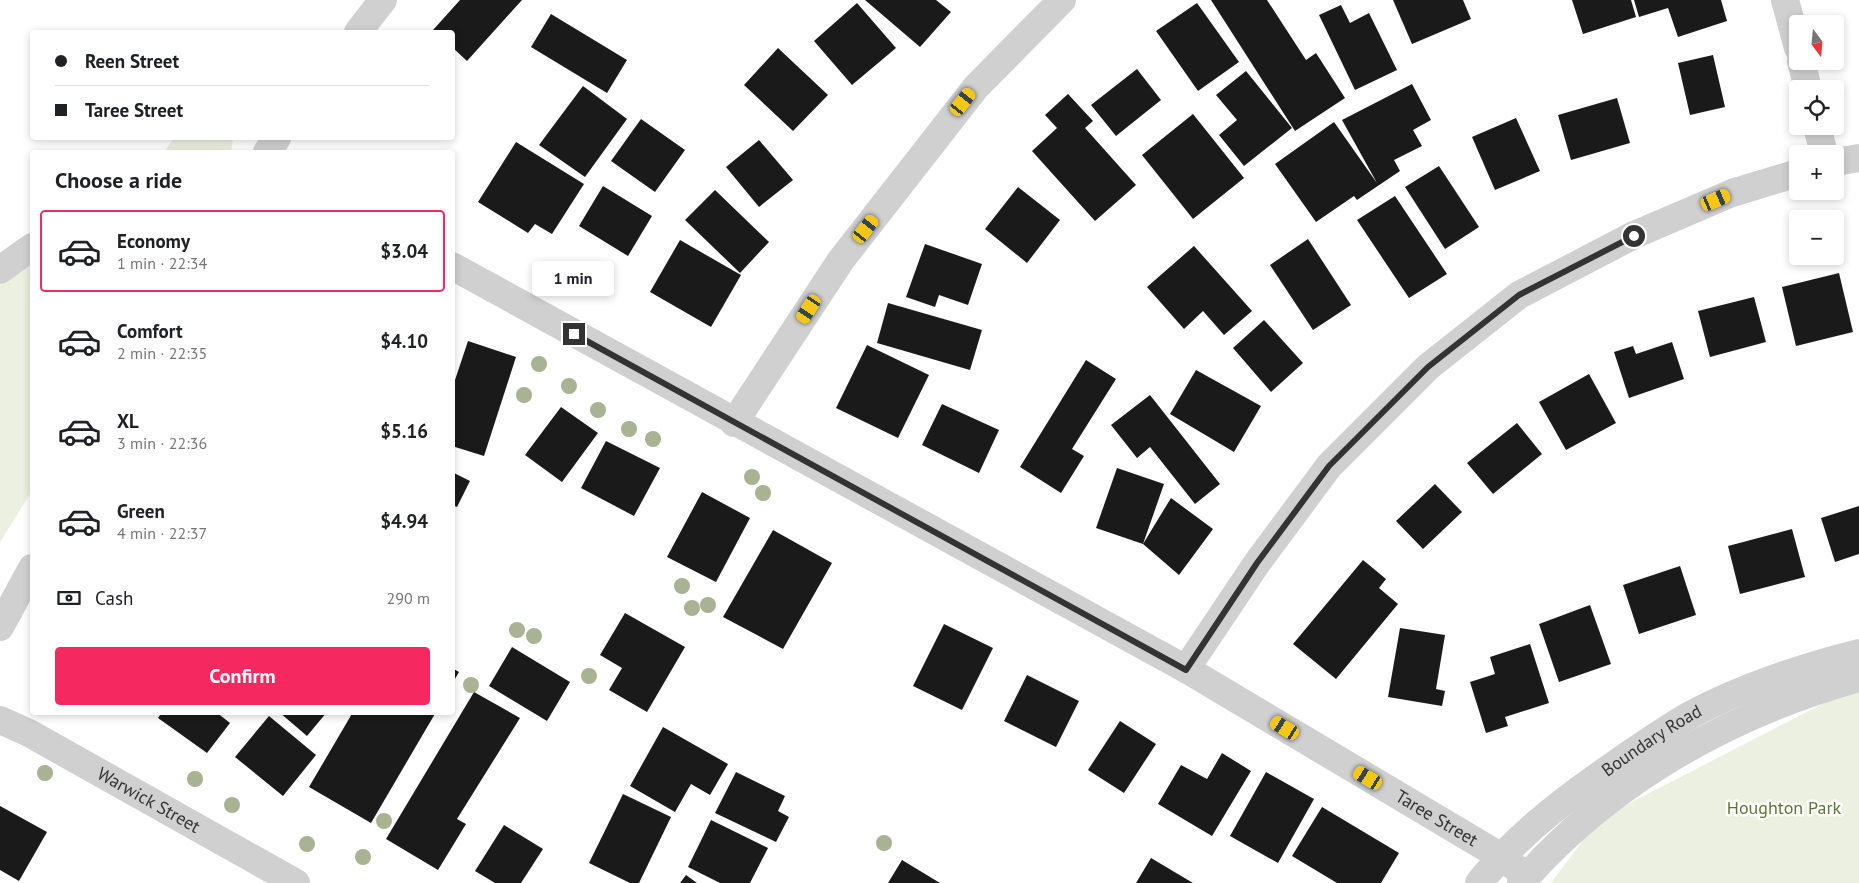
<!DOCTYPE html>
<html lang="en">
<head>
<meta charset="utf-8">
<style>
	:root { --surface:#fff; --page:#f6f6f6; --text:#202124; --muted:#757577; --line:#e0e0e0; --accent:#f5295f }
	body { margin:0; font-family:"PT Sans",sans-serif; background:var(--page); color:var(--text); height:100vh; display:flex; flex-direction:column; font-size:19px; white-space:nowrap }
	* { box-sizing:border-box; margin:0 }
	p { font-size:16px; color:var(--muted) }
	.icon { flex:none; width:28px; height:28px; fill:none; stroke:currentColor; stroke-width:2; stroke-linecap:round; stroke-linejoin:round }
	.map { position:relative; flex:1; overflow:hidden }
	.sheet { position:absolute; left:30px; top:150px; width:425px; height:565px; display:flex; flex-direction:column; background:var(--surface); border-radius:5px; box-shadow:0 2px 8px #0003 }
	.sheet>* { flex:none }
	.hud { position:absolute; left:30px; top:30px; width:425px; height:110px; border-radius:5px; box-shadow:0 2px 8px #0003; display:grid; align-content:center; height:110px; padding:0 25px; background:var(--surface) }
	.needle { width:32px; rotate:164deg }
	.tools { position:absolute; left:1789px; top:15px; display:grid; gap:10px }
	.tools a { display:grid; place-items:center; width:55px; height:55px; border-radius:5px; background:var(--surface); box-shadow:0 2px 8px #0003; font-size:25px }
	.end { position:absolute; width:22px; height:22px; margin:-11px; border:6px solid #333; background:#fff; box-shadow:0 0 0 2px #fff }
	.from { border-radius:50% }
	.bubble { position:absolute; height:35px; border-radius:5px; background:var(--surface); box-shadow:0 2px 8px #0003; font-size:16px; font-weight:700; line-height:35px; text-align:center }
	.car { position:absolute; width:15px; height:30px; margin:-15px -8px; border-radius:6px; box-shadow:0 0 4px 1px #0007; background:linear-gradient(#f5c518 24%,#345 0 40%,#f5c518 0 76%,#345 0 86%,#f5c518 0) }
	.hud b { display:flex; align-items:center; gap:18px; height:48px; font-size:19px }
	.hud b+b { border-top:1px solid var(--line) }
	.hud i { width:12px; height:12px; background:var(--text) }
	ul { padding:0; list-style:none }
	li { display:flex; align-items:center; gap:15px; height:82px; margin:0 10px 8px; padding:0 15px; border:2px solid transparent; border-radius:5px }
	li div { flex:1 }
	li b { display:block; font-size:19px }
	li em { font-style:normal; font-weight:700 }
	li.selected { border-color:var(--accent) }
	li>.icon { width:45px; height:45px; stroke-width:1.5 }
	h2 { padding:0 25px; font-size:22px; line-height:60px }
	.pay { display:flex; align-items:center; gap:12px; height:55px; padding:0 25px; font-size:19px }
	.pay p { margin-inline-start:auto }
	.cta { display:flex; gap:10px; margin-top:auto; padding:10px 25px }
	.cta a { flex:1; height:58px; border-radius:5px; background:var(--accent); color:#fff; font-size:20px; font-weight:700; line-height:58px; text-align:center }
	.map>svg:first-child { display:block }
	.green { fill:#ecf0e0 }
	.building { fill:#1a1a1a }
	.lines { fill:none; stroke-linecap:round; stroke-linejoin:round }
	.minor { stroke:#d0d0d0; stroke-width:28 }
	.tree { fill:#a8b393 }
	.route { stroke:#333; stroke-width:6 }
	.labels { text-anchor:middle; stroke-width:5; stroke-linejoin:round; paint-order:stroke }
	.street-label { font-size:18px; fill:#333; stroke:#fff }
	.park-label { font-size:18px; fill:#60743a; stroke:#fff }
</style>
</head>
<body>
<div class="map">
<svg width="1859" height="883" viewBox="0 0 1859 883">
	<rect width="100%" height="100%" fill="#fff"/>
	<g class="green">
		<path d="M174 138H233L231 152H164Z"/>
		<path d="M32 265V491L0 542V285Z"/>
		<path d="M1859 692V883H1551L1599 819 1834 698Z"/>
	</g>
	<g class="building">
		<path d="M460 0H522L467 61 452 47V32H436L433 30Z"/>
		<path d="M865 0H936L951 12 920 47Z"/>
		<path d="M1211 0H1267L1306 60 1316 53 1345 98 1295 131Z"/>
		<path d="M1393 0H1463L1471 19 1412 44Z"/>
		<path d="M1572 0H1631L1636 17 1583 34Z"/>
		<path d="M1634 0H1721L1727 21 1678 37 1668 8 1639 17Z"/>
		<path d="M857 3 896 48 852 85 814 41Z"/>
		<path d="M1197 3 1239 62 1198 91 1156 31Z"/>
		<path d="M1341 5 1350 23 1369 13 1397 70 1355 90 1319 15Z"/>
		<path d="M551 14 627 60 607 93 531 47Z"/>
		<path d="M778 48 828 95 793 131 744 85Z"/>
		<path d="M1713 55 1725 107 1690 115 1678 63Z"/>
		<path d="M1137 69 1161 100 1116 136 1091 105Z"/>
		<path d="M1246 71 1292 128 1244 166 1219 135 1237 120 1216 95Z"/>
		<path d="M1412 84 1431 120 1413 130 1422 146 1394 160 1400 171 1357 200 1354 196 1316 222 1275 164 1334 122 1377 183 1342 120Z"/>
		<path d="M583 86 627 119 585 177 539 145Z"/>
		<path d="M1068 94 1093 121 1085 128 1136 185 1095 221 1032 151 1057 128 1045 115Z"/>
		<path d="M1617 98 1630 143 1571 160 1558 115Z"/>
		<path d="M1193 114 1244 178 1193 219 1142 155Z"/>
		<path d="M1516 118 1540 171 1495 190 1472 137Z"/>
		<path d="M641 119 685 150 655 192 611 161Z"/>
		<path d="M759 140 793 180 759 207 726 167Z"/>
		<path d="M516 142 584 184 552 234 535 224 528 233 478 202Z"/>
		<path d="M1439 166 1479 227 1445 249 1405 187Z"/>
		<path d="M603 186 652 216 628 256 579 226Z"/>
		<path d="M1018 187 1060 220 1027 263 985 229Z"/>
		<path d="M715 190 769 242 740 273 685 220Z"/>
		<path d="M1395 196 1447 274 1409 298 1357 220Z"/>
		<path d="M1308 239 1351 305 1313 330 1270 265Z"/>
		<path d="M680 240 741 275 711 327 650 292Z"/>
		<path d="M925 244 982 264 968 305 939 295 935 307 906 297Z"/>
		<path d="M1194 246 1252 311 1224 335 1203 311 1184 329 1147 287Z"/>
		<path d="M1839 273 1853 332 1796 346 1782 287Z"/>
		<path d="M1754 297 1766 342 1710 357 1698 311Z"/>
		<path d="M888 303 982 330 970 370 877 343Z"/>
		<path d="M1264 320 1303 363 1271 392 1233 348Z"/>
		<path d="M468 341 516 357 484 456 452 446V389Z"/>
		<path d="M1672 342 1684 379 1629 398 1614 352 1633 346 1636 354Z"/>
		<path d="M867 345 929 375 898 438 836 408Z"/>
		<path d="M1086 360 1116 379 1072 449 1084 456 1061 493 1020 467Z"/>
		<path d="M1196 370 1261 406 1234 452 1170 414Z"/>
		<path d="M1589 374 1616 423 1566 450 1539 402Z"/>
		<path d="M1150 395 1220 484 1195 504 1150 447 1137 458 1111 425Z"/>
		<path d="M942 404 999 430 979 473 922 445Z"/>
		<path d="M561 407 598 433 562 482 525 455Z"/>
		<path d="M1517 423 1542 454 1493 494 1467 463Z"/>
		<path d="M606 441 660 468 634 516 581 488Z"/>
		<path d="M1117 468 1164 484 1143 544 1171 498 1213 529 1179 575 1143 544 1096 528Z"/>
		<path d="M452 472 470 481 457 507 452 505Z"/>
		<path d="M1435 484 1462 512 1423 549 1396 521Z"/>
		<path d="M702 492 750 518 716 582 667 557Z"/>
		<path d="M1859 506V554L1835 562 1821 518Z"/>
		<path d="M1792 529 1805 577 1740 594 1728 546Z"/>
		<path d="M773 530 832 563 783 649 723 617Z"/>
		<path d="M1363 560 1386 579 1379 588 1398 604 1336 679 1293 644Z"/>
		<path d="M1680 566 1696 615 1639 634 1623 585Z"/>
		<path d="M1590 605 1611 664 1559 682 1539 624Z"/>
		<path d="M625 613 685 647 647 712 609 690 622 668 600 655Z"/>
		<path d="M944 624 993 648 962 710 913 686Z"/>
		<path d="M1400 628 1445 635 1436 689 1445 691 1442 706 1388 697Z"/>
		<path d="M1530 644 1549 703 1505 717 1508 726 1486 733 1470 682 1495 674 1490 657Z"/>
		<path d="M512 647 570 682 547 721 489 686Z"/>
		<path d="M452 668 459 672 452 684Z"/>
		<path d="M1027 675 1079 701 1056 747 1004 721Z"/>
		<path d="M474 692 520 718 457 819 466 824 438 870 386 839Z"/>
		<path d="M162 712H216L230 723 207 753 158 718Z"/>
		<path d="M279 712H327L307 736Z"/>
		<path d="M353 712H436L371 823 309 787Z"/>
		<path d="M269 716 316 755 283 796 235 757Z"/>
		<path d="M1120 721 1156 744 1124 793 1088 770Z"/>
		<path d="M663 727 728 764 710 795 691 784 675 812 630 786Z"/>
		<path d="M1222 753 1251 771 1212 836 1158 804 1181 765 1207 779Z"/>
		<path d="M736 772 785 796 778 811 789 817 776 842 715 813Z"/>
		<path d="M1266 772 1314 799 1278 863 1230 836Z"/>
		<path d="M623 794 671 817 639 883H630L589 863Z"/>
		<path d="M0 806 47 832 19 881 0 870Z"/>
		<path d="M1322 807 1399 853 1381 883H1337L1292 856Z"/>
		<path d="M711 820 768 848 750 883H720L688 867Z"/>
		<path d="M504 825 543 849 521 883H495L475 871Z"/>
		<path d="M1151 858 1193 883H1136Z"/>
		<path d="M902 860 940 883H888Z"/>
		<path d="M686 875 697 883H680Z"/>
	</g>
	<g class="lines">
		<g class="minor">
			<path d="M1785 0 1798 48"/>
			<path d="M358 32 383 0"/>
			<path d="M1801 61 1808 89"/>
			<path d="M1817 126 1824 154"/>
			<path d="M267 152 277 138"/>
			<path d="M1835 162 1859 158"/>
			<path id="s1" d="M452 266 1186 669 1500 856 1527 876"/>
			<path d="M0 270 32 247"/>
			<path d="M734 423 841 260 976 87 1062 0"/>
			<path d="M0 627 32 568"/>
			<path d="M1186 669 1257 563 1329 466 1428 367 1519 295 1634 235 1732 193 1798 173"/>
			<path id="s2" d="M0 720 29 733 296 883"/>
			<path id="s3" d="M1479 883C1512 841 1554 807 1597 777 1628 755 1659 733 1692 714 1740 688 1806 666 1859 653"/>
			<path d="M1521 883C1610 781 1730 714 1859 678"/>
		</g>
	</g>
	<g class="tree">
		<circle cx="539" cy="364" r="8"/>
		<circle cx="569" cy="386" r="8"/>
		<circle cx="524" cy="395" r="8"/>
		<circle cx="598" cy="410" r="8"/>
		<circle cx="629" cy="429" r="8"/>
		<circle cx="653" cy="439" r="8"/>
		<circle cx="752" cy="477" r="8"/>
		<circle cx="763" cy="493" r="8"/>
		<circle cx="682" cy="586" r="8"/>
		<circle cx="708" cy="605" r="8"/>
		<circle cx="692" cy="608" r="8"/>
		<circle cx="517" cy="630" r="8"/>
		<circle cx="534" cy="636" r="8"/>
		<circle cx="589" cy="676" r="8"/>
		<circle cx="471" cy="685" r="8"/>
		<circle cx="45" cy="773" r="8"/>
		<circle cx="195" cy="779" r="8"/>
		<circle cx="232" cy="805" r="8"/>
		<circle cx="384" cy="821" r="8"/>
		<circle cx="884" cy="843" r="8"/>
		<circle cx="307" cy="844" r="8"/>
		<circle cx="363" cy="857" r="8"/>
	</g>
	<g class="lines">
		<path class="route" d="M574 334 1186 670 1257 563 1329 466 1428 367 1519 295 1634 236"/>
	</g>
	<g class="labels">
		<g class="street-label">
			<text dy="6" stroke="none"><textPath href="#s3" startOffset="225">Boundary Road</textPath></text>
			<text dy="6" stroke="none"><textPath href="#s2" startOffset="169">Warwick Street</textPath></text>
			<text dy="6" stroke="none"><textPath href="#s1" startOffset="1129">Taree Street</textPath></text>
		</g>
		<g class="park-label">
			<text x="1784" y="814">Houghton Park</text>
		</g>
	</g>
</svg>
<div class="tools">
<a><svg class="needle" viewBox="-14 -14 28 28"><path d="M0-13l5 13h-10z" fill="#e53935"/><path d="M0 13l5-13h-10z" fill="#757577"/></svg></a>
<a><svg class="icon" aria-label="locate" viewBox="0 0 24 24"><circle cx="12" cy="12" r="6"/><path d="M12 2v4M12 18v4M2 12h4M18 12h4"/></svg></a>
<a>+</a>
<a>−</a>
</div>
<i class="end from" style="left:1634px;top:236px"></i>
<i class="end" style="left:574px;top:334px"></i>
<div class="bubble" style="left:532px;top:261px;width:82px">1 min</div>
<i class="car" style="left:963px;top:102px;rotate:38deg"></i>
<i class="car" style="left:1716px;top:200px;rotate:67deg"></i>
<i class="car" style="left:866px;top:229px;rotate:38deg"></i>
<i class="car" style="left:809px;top:309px;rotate:213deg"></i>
<i class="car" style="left:1285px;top:728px;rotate:301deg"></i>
<i class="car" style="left:1368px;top:778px;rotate:301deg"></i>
<div class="hud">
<b><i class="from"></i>Reen Street</b>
<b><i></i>Taree Street</b>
</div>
<section class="sheet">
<h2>Choose a ride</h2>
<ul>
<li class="selected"><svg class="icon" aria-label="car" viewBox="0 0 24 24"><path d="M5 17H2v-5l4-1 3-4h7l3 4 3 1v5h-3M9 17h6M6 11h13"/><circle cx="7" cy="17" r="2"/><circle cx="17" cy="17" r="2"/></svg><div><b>Economy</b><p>1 min · 22:34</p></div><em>$3.04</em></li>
<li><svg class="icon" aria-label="car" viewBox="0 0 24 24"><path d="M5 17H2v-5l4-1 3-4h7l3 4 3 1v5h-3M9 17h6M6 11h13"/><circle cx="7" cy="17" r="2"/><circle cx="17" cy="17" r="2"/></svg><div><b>Comfort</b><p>2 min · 22:35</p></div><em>$4.10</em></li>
<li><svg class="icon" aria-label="car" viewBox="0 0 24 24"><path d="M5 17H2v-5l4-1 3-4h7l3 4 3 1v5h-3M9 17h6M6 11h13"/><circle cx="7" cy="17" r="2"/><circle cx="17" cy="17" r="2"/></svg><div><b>XL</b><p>3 min · 22:36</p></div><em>$5.16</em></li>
<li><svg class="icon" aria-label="car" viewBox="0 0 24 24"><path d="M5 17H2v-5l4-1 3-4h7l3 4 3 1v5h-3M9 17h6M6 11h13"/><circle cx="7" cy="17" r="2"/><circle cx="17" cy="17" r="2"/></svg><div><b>Green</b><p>4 min · 22:37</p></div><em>$4.94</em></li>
</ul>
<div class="pay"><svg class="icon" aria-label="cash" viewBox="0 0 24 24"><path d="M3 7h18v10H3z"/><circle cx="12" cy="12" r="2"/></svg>Cash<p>290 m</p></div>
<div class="cta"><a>Confirm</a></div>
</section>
</div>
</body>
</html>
